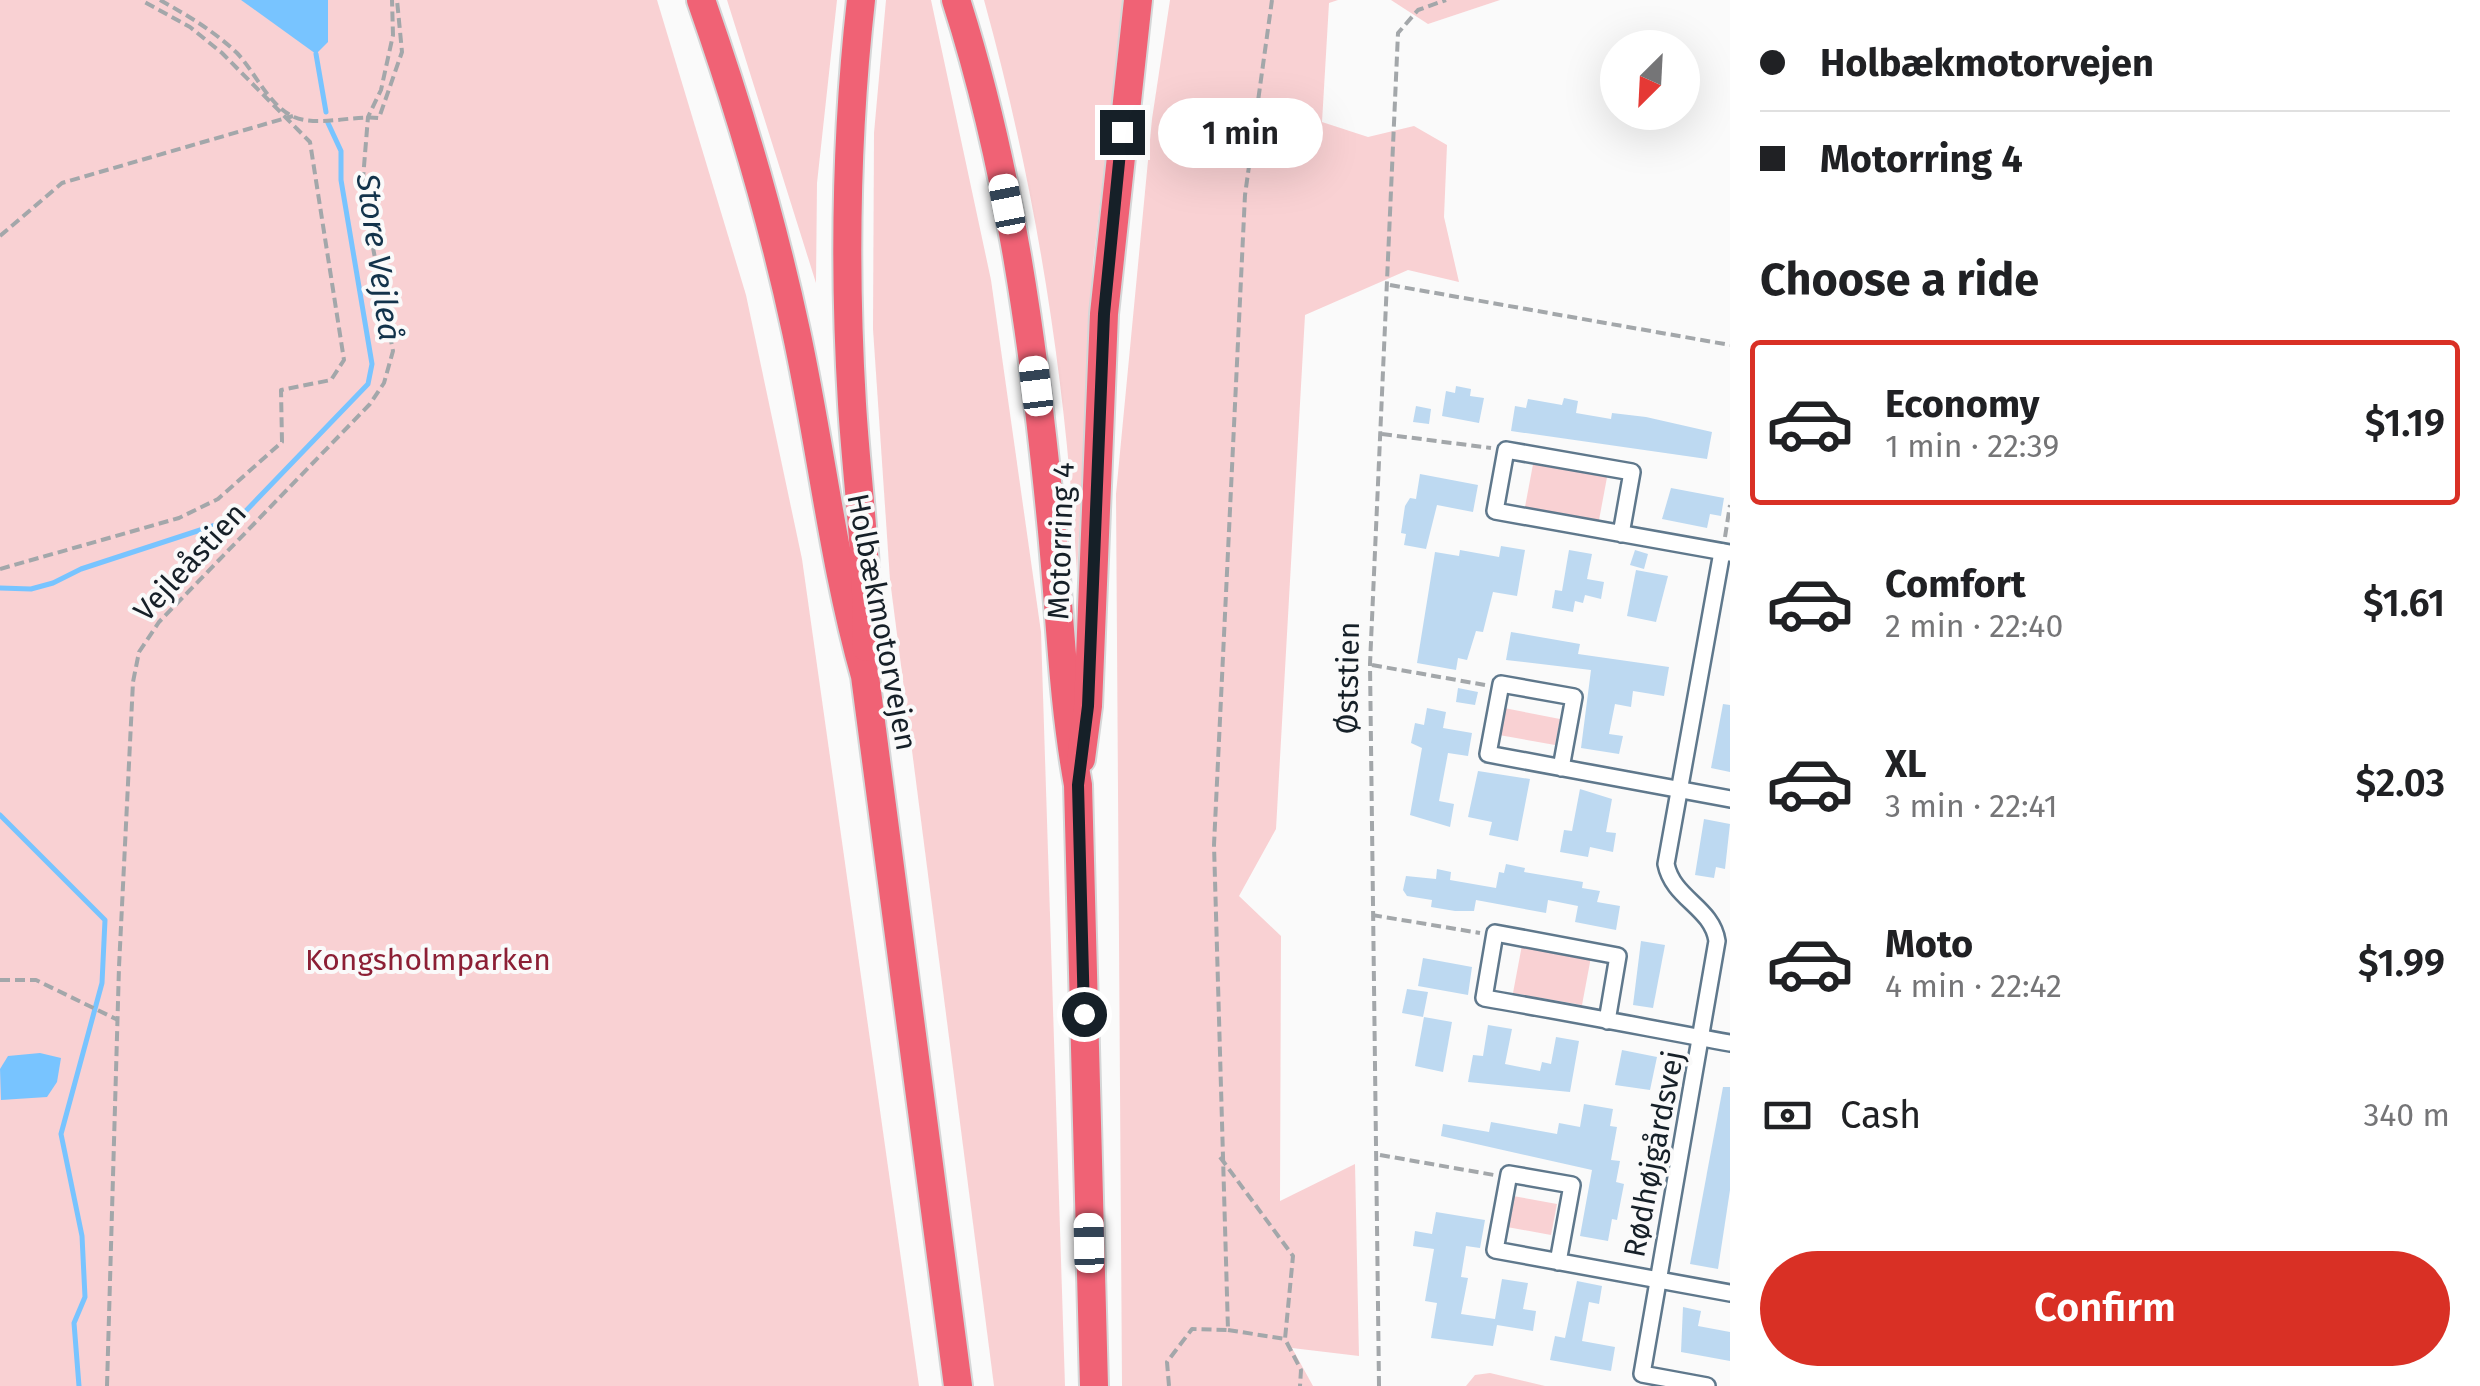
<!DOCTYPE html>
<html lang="en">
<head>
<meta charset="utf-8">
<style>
	:root { --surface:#fff; --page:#f6f6f6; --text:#202124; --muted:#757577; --line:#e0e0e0; --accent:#d93025 }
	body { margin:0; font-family:"Fira Sans",sans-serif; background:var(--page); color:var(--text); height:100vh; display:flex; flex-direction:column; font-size:38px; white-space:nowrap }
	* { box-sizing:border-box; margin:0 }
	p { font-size:32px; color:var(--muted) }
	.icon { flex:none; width:55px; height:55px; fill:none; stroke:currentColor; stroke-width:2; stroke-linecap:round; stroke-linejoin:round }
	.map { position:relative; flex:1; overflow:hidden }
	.drawer { display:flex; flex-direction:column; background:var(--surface); width:750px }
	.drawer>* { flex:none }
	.hud { display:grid; align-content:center; height:220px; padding:0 30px; background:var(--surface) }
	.needle { width:65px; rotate:204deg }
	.controls { position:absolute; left:1600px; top:30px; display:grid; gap:20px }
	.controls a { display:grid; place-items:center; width:100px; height:100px; border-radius:50%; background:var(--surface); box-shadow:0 10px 40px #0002; font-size:50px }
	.end { position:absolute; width:45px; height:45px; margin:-22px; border:12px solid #162028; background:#fff; box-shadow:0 0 0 5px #fff }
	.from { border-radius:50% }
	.bubble { position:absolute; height:70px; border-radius:35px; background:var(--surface); box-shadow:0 10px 40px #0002; font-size:32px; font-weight:600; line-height:70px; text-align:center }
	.car { position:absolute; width:30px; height:60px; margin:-30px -15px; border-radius:12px; box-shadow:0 0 8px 2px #0007; background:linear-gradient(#fff 24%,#345 0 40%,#fff 0 76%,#345 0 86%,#fff 0) }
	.hud b { display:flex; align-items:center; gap:35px; height:95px; font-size:38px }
	.hud b+b { border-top:2px solid var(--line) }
	.hud i { width:25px; height:25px; background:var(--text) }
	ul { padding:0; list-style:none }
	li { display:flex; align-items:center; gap:30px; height:165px; margin:0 20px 15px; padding:0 10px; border:5px solid transparent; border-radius:10px }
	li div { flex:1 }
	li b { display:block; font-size:38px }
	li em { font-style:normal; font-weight:600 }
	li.on { border-color:var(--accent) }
	li>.icon { width:90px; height:90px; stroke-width:1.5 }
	h2 { padding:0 30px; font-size:45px; line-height:120px }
	.pay { display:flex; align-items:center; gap:25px; height:110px; padding:0 30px; font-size:38px }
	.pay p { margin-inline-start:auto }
	.cta { display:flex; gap:20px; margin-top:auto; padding:20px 30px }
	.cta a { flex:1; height:115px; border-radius:60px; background:var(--accent); color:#fff; font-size:40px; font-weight:600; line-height:115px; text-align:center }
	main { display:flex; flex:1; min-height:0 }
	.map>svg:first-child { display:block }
	.green { fill:#f9d1d3 }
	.water { fill:#78c4ff }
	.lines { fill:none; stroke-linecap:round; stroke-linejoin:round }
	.stream { stroke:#78c4ff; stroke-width:5 }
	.building { fill:#bdd9f1 }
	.minor-casing { stroke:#5f788c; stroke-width:20 }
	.motorway-casing { stroke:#d5d7d8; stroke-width:32 }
	.path { stroke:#a3a7aa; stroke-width:4; stroke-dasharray:10 5; stroke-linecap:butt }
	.minor { stroke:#fff; stroke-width:15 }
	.motorway { stroke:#f06275; stroke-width:28 }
	.route { stroke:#162028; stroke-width:12 }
	.labels { text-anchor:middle; stroke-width:8; stroke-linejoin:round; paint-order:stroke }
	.street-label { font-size:30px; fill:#162028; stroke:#fafafa }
	.park-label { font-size:30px; fill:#8c1f35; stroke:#fafafa }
	.water-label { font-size:32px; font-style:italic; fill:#13334b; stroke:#fafafa }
</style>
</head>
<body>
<main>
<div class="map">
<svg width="1730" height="1386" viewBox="0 0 1730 1386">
	<rect width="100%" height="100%" fill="#fafafa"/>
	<g class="green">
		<path d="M0 0H657L746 295 802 559 919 1386H0Z"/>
		<path d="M727 0H837L817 183 816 283Z"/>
		<path d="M886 0H931L991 280 1041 632 1065 1386H994L890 580 873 329 874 133Z"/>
		<path d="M984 0H1124L1093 264 1077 574C1066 378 1036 188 984 0Z"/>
		<path d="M1170 0H1338L1329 3 1322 122 1368 137 1414 126 1447 145 1444 217 1459 282 1408 270 1305 315 1276 829 1239 896 1281 936 1280 1201 1355 1164 1359 1356 1292 1348 1313 1386H1122L1116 494 1152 119Z"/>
		<path d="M1391 0H1500L1428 24Z"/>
		<path d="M1534 459 1608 472 1599 520 1525 507Z"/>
		<path d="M1504 708 1560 719 1555 745 1499 735Z"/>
		<path d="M1522 945 1591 957 1582 1005 1513 993Z"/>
		<path d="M1513 1196 1557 1204 1551 1235 1507 1227Z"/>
		<path d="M1490 1373 1545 1386H1466L1475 1375Z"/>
	</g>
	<g class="water">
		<path d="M241 0H328V42L316 54Z"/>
		<path d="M40 1053 61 1058 57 1082 47 1097 1 1100 0 1069 8 1056Z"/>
	</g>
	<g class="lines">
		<g class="stream">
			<path d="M316 54 326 112"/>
			<path d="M0 588 31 589 53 583 81 569 240 517 368 384 372 364 341 180V151L328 123"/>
			<path d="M0 815 105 920 102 983 61 1134 82 1236 85 1297 74 1323 79 1386"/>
		</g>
	</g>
	<g class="building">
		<path d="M1456 386 1471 389 1470 396 1484 398 1479 423 1442 416 1446 391 1455 393Z"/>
		<path d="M1564 398 1578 401 1576 413 1611 419 1612 413 1646 417 1712 432 1707 459 1511 431 1515 406 1526 408 1528 399 1562 405Z"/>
		<path d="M1416 406 1431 409 1429 424 1413 422Z"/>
		<path d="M1420 474 1478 485 1473 512 1437 505 1426 549 1404 545 1406 534 1401 533 1405 506 1410 498 1416 499Z"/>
		<path d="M1671 488 1724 498 1721 516 1710 514 1707 528 1662 519Z"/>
		<path d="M1501 546 1525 550 1517 596 1493 592 1483 632 1476 631 1467 660 1458 658 1456 670 1417 663 1435 552 1459 556 1460 550 1499 557Z"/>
		<path d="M1569 550 1592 554 1587 579 1604 582 1601 599 1585 595 1583 603 1575 601 1573 612 1552 608 1555 590 1562 591Z"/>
		<path d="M1635 550 1648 554 1644 569 1630 565Z"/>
		<path d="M1636 570 1668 576 1656 622 1627 616Z"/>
		<path d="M1511 632 1580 644 1578 654 1669 667 1664 696 1633 691 1631 707 1615 704 1609 734 1623 736 1619 754 1581 748 1591 670 1506 660Z"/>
		<path d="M1458 688 1478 692 1475 705 1456 702Z"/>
		<path d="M1723 704 1730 705V772L1711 768Z"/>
		<path d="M1427 708 1446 712 1443 728 1472 733 1468 756 1448 753 1439 801 1454 804 1450 827 1410 815 1422 748 1411 743 1415 723 1424 725Z"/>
		<path d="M1478 771 1530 779 1518 841 1489 835 1492 822 1468 817Z"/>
		<path d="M1580 789 1612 799 1606 832 1616 833 1613 852 1590 847 1588 857 1560 852 1564 830 1572 831Z"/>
		<path d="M1704 819 1730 824 1725 869 1716 867 1714 878 1695 875Z"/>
		<path d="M1506 864 1525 868 1524 872 1583 882 1582 888 1600 891 1597 902 1620 906 1616 930 1575 922 1578 906 1548 900 1546 913 1476 900 1474 911H1455L1431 907 1432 900 1407 896 1403 890 1406 876 1436 879 1437 869 1451 872 1450 880 1496 888 1499 872 1504 873Z"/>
		<path d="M1641 941 1665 945 1653 1008 1633 1005Z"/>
		<path d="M1423 958 1472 967 1468 995 1418 986Z"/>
		<path d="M1407 989 1428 992 1423 1017 1402 1013Z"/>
		<path d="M1424 1017 1452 1022 1443 1072 1415 1066Z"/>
		<path d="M1488 1025 1512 1029 1505 1064 1540 1071 1542 1062 1551 1064 1556 1037 1579 1041 1570 1092 1468 1082 1473 1055 1483 1056Z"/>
		<path d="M1622 1050 1657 1057 1650 1090 1615 1085Z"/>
		<path d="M1723 1087H1730V1190L1718 1269 1690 1264Z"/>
		<path d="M1584 1104 1613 1109 1610 1126 1617 1127 1611 1160 1620 1161 1616 1182 1624 1184 1617 1220 1612 1219 1608 1241 1580 1236 1592 1170 1441 1136 1443 1124 1489 1132 1491 1122 1557 1134 1559 1123 1580 1127Z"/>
		<path d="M1436 1212 1485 1220 1480 1248 1466 1246 1461 1277 1468 1278 1461 1314 1495 1319 1502 1279 1528 1283 1523 1309 1536 1311 1533 1331 1497 1325 1493 1346 1431 1338 1437 1303 1425 1301 1434 1249 1413 1246 1415 1231 1432 1234Z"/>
		<path d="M1577 1281 1602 1286 1599 1304 1589 1302 1582 1341 1615 1347 1611 1371 1550 1360 1555 1336 1565 1338Z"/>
		<path d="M1683 1307 1701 1311 1698 1326 1730 1332V1361L1681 1352Z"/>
	</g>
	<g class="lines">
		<g class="minor-casing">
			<g id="minor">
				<path d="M1621 534 1632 472 1506 450 1495 511 1730 553"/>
				<path d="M1561 768 1574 697 1501 684 1488 754 1579 771 1730 799"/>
				<path d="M1607 1021 1618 956 1495 933 1484 998C1566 1012 1648 1028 1730 1043"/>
				<path d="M1558 1262 1572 1185 1509 1174 1495 1250 1730 1293"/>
				<path d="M1707 1386 1642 1374 1717 941C1712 907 1673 899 1666 864L1722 552"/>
			</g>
		</g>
		<g class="motorway-casing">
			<g id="motorway">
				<path d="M701 0C739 108 772 219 796 331 821 446 833 563 865 676L958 1386"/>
				<path d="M861 0C846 133 844 271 852 404 857 485 869 566 866 647"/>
				<path d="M956 0C1010 168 1034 346 1051 521 1060 610 1062 697 1078 785L1094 1386"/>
				<path d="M1081 759 1088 706 1104 314 1138 0"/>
			</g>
		</g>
		<g class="path">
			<path d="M160 0C187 15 214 31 237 53 255 72 269 106 294 117 318 127 353 115 379 118L402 52 397 0"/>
			<path d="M0 236 62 183 293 116"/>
			<path d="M1390 285 1730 345"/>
			<path d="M1382 434 1491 448"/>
			<path d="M1725 537 1730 505"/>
			<path d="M0 569 179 518 218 499 282 442 281 390 331 380 344 360 310 142 222 53 190 27 141 0"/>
			<path d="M1372 665 1485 685"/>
			<path d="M1372 915 1480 933"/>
			<path d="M0 980H36L118 1020"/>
			<path d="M1380 1155 1494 1175"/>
			<path d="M1220 1157 1293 1256 1285 1339 1301 1370 1300 1386"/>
			<path d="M1228 1330 1285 1339"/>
			<path d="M107 1386 119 967 133 682 139 652 159 622 370 404 384 383 393 351 362 191 368 117 381 90 393 35 392 0"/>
			<path d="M1169 1386 1167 1362 1192 1329 1228 1330 1214 845 1245 195 1272 0"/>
			<path d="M1379 1386 1370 664 1398 33 1418 10 1446 0"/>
		</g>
		<use href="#minor" class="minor"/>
		<use href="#motorway" class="motorway"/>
	</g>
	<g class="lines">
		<path class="route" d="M1084 1014 1078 785 1088 706 1104 314 1122 132"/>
	</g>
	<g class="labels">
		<g class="street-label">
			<text transform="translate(1061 541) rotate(-88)" y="10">Motorring 4</text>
			<text transform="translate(190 562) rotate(-47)" y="10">Vejleåstien</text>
			<text transform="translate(882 622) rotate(79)" y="10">Holbækmotorvejen</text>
			<text transform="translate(1348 678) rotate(-89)" y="10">Øststien</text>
			<text transform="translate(1654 1154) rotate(-79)" y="10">Rødhøjgårdsvej</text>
		</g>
		<g class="park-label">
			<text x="428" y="970">Kongsholmparken</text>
		</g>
		<g class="water-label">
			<text transform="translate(379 257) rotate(82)" y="11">Store Vejleå</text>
		</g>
	</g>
</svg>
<div class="controls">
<a><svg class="needle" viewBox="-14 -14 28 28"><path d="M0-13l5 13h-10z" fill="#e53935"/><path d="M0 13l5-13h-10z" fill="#757577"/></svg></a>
</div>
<i class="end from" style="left:1084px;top:1014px"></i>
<i class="end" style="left:1122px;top:132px"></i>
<div class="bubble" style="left:1158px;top:98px;width:165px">1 min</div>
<i class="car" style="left:1007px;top:204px;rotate:349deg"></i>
<i class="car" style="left:1036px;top:386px;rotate:353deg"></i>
<i class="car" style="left:1089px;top:1243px;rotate:359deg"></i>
</div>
<section class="drawer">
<div class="hud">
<b><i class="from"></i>Holbækmotorvejen</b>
<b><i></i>Motorring 4</b>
</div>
<h2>Choose a ride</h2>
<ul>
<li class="on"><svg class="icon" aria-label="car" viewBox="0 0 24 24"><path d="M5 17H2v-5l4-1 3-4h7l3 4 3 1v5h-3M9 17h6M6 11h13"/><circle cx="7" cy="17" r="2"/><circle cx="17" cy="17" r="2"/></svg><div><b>Economy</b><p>1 min · 22:39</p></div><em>$1.19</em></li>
<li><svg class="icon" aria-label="car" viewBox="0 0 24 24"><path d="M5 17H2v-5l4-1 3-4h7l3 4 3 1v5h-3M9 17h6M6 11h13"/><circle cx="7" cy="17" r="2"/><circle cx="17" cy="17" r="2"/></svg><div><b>Comfort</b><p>2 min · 22:40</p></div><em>$1.61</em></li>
<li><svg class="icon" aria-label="car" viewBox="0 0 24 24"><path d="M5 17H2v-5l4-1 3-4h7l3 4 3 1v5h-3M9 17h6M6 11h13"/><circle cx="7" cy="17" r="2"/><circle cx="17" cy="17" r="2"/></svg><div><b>XL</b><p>3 min · 22:41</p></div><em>$2.03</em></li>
<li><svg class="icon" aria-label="car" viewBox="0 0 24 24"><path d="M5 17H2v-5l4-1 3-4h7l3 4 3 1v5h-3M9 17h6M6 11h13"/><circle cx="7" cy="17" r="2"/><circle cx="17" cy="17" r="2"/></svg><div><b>Moto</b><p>4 min · 22:42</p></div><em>$1.99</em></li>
</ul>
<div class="pay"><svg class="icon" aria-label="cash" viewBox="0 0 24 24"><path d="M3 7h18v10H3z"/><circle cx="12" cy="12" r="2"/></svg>Cash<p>340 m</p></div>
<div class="cta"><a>Confirm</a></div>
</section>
</main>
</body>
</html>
